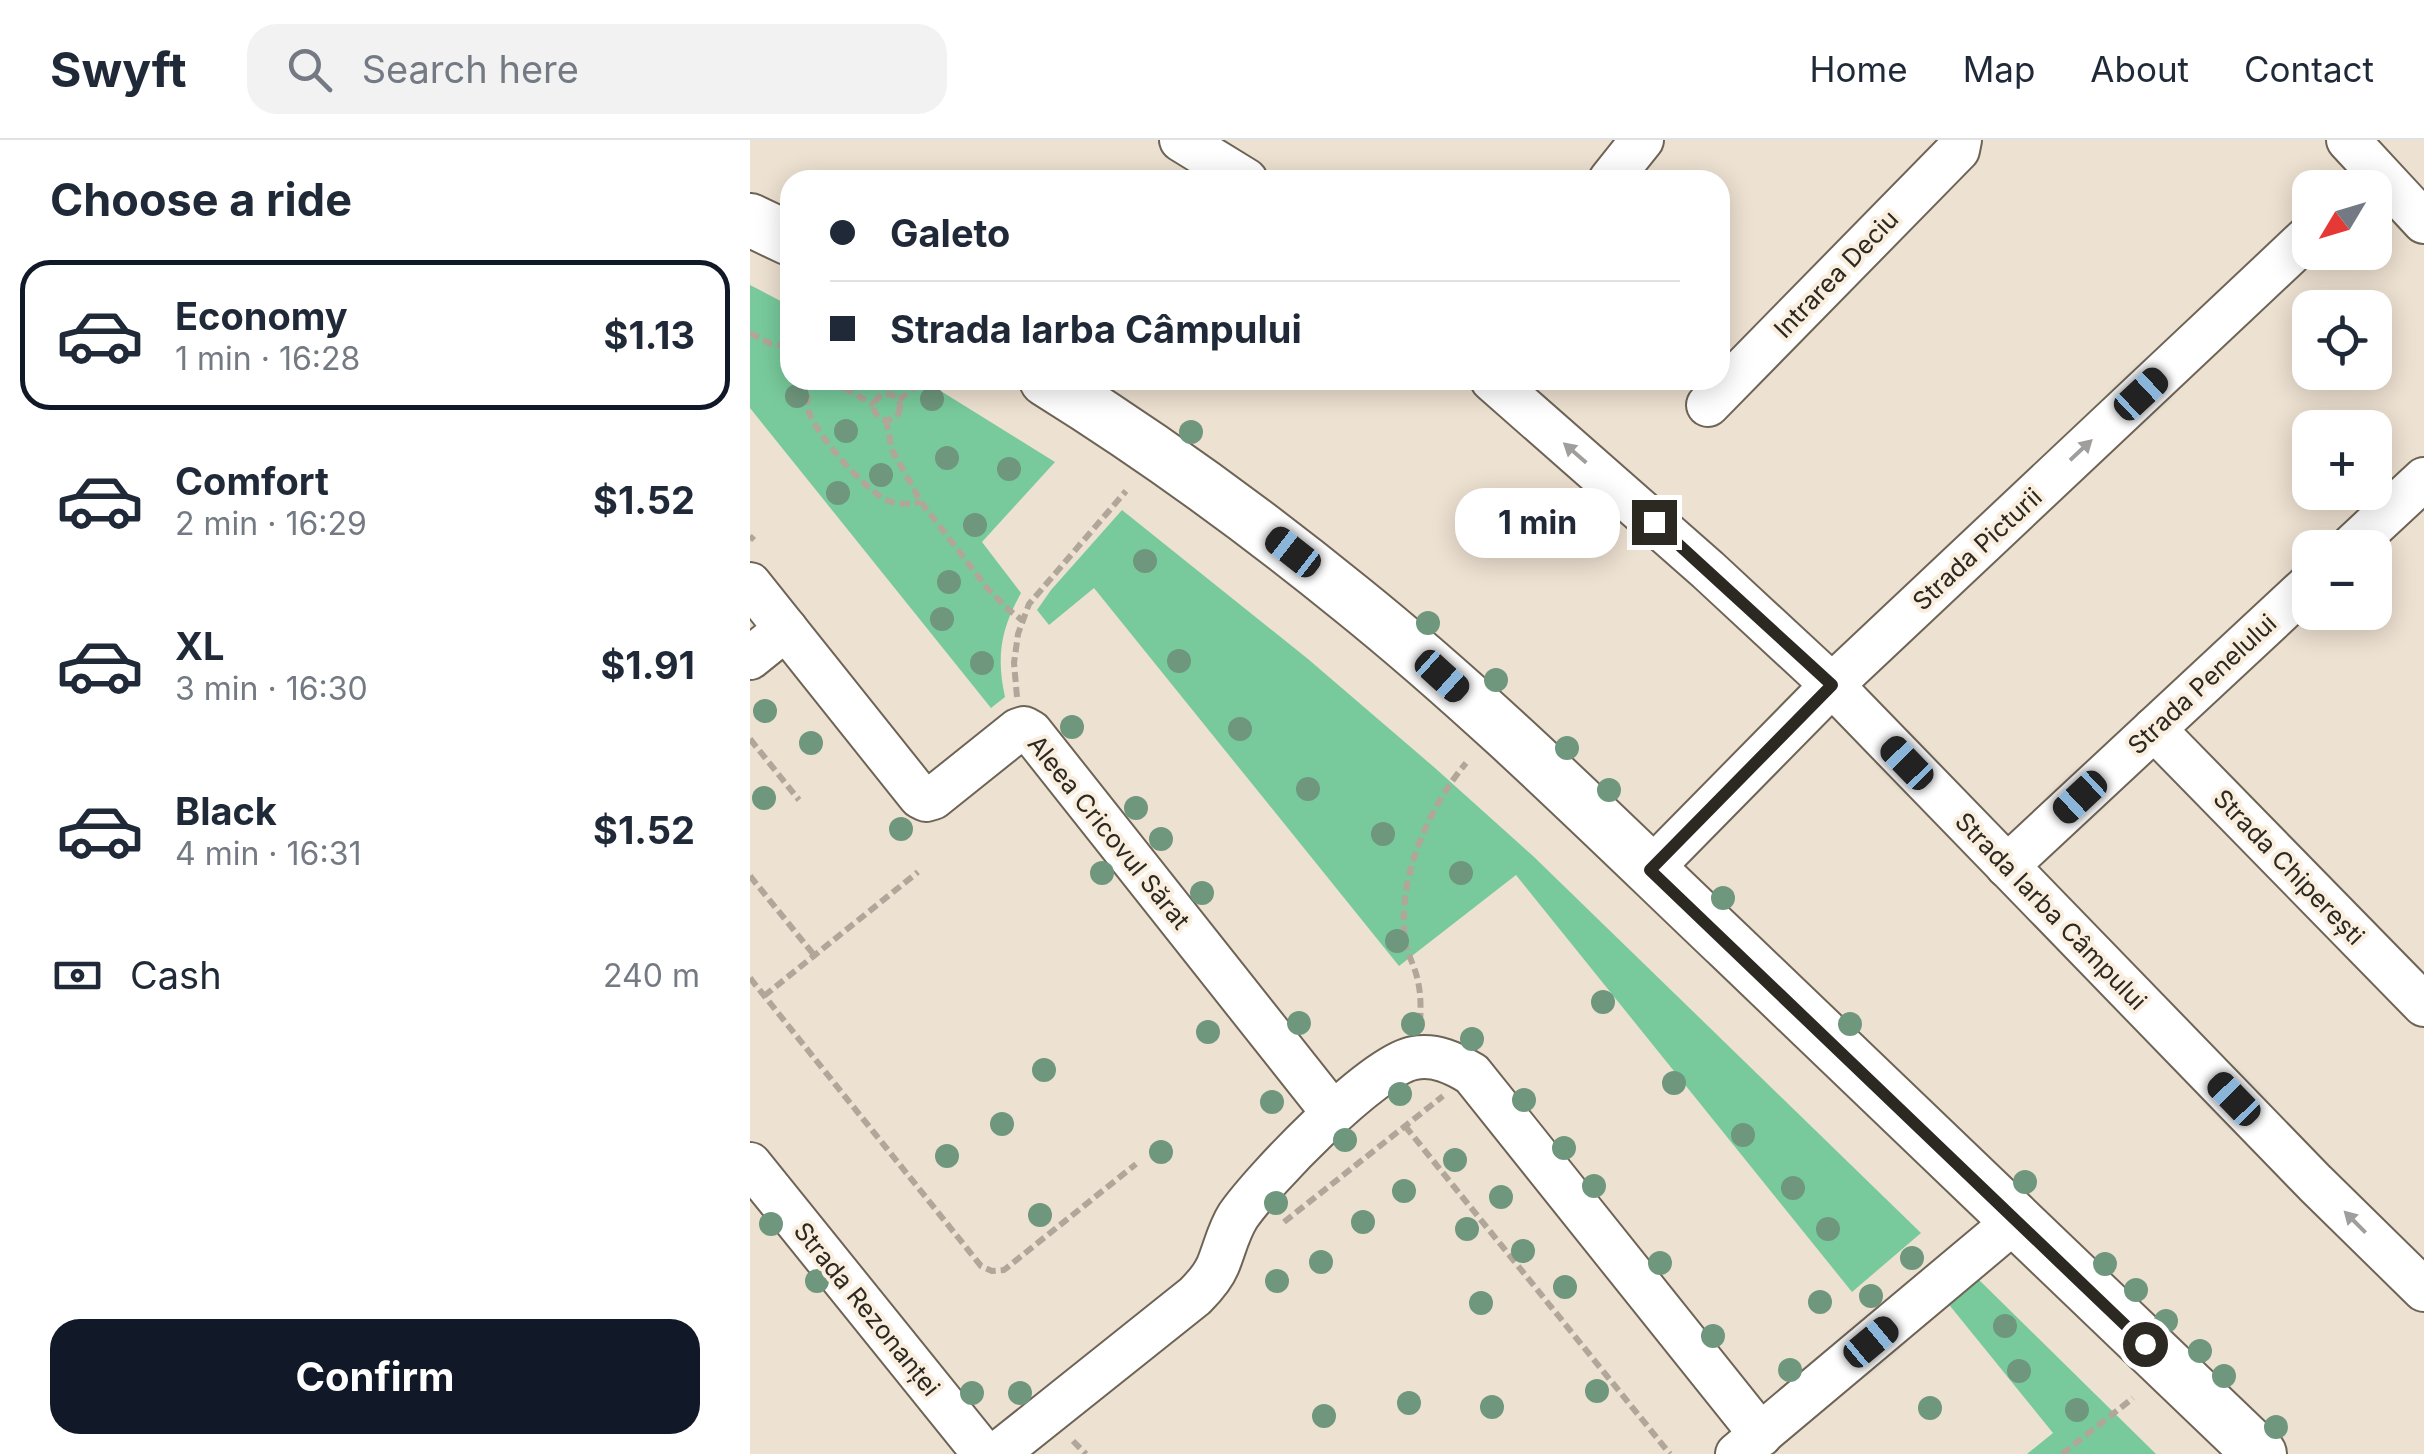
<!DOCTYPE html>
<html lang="en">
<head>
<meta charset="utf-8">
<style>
	:root { --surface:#fff; --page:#f2f2f3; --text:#1f2937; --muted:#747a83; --line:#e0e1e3; --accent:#111827 }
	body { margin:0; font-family:Inter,sans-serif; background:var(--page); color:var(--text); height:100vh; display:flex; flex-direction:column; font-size:38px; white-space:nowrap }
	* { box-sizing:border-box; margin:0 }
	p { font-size:32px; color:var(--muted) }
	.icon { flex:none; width:55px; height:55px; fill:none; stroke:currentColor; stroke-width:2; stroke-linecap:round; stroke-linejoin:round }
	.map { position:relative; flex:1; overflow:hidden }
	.sheet { display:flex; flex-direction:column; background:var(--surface); width:750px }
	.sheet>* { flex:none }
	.top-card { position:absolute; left:30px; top:30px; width:950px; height:220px; border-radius:30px; box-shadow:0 5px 25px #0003; display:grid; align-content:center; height:220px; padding:0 50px; background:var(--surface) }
	.needle { width:65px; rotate:232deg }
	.buttons { position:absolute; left:1542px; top:30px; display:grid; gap:20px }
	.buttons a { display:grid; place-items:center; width:100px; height:100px; border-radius:20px; background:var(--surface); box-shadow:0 5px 25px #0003; font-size:50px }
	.end { position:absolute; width:45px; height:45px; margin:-22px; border:12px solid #2c2822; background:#fff; box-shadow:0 0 0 5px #fff }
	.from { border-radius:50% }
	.bubble { position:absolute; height:70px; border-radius:30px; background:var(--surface); box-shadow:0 5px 25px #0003; font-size:32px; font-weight:700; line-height:70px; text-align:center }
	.car { position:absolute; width:30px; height:60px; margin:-30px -15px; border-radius:12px; box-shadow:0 0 8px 2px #0007; background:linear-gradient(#222 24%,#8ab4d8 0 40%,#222 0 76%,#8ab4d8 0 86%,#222 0) }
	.top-card b { display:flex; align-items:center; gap:35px; height:95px; font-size:38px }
	.top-card b+b { border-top:2px solid var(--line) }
	.top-card i { width:25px; height:25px; background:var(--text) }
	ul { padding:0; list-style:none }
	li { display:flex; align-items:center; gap:30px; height:150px; margin:0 20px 15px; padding:0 30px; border:5px solid transparent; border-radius:30px }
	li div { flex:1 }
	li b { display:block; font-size:38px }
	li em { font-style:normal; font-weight:700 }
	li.current { border-color:var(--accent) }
	li>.icon { width:90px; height:90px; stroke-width:1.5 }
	h2 { padding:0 50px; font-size:45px; line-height:120px }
	.pay { display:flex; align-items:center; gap:25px; height:110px; padding:0 50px; font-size:38px }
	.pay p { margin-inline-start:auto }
	.action { display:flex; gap:20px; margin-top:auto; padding:20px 50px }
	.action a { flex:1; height:115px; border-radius:30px; background:var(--accent); color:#fff; font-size:40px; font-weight:700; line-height:115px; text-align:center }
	header { display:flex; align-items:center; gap:60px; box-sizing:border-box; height:140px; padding:0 50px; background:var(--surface); border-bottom:2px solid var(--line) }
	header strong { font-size:48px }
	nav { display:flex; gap:55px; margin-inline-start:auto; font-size:35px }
	.search { width:700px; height:90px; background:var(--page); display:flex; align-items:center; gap:25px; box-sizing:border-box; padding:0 35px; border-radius:30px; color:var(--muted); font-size:38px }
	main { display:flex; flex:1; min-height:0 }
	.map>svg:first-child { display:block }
	.green { fill:#78ca9c }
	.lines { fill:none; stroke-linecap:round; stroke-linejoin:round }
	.minor-casing { stroke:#6e6456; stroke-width:46 }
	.major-casing { stroke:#6e6456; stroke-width:56 }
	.path { stroke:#b0a69a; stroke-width:6; stroke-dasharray:10 5; stroke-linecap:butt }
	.minor { stroke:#fff; stroke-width:42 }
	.major { stroke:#fff; stroke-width:52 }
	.tree { fill:#6f977d }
	.oneway { fill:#a09e9c }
	.route { stroke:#2c2822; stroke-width:12 }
	.labels { text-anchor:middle; stroke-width:8; stroke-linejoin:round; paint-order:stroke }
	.street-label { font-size:25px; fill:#2c2822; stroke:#faefde }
</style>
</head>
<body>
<header>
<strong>Swyft</strong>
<div class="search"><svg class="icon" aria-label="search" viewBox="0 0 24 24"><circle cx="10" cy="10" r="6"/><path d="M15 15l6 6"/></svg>Search here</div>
<nav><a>Home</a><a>Map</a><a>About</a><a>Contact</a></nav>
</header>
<main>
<section class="sheet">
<h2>Choose a ride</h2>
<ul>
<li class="current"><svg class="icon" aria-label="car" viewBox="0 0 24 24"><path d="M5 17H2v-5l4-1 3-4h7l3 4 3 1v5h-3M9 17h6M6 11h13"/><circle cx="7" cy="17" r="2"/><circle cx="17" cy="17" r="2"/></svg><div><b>Economy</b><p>1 min · 16:28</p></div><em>$1.13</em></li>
<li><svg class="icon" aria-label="car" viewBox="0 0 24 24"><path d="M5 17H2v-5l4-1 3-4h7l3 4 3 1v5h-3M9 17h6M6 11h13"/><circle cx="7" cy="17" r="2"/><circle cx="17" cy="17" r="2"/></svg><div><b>Comfort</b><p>2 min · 16:29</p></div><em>$1.52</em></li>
<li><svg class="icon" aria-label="car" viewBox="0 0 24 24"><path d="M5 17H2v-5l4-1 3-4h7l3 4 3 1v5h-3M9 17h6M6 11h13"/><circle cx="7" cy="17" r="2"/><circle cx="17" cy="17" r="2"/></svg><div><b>XL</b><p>3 min · 16:30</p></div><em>$1.91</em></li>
<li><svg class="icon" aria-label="car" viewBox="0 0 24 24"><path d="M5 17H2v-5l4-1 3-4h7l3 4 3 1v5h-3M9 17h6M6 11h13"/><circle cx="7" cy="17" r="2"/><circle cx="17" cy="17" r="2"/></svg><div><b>Black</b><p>4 min · 16:31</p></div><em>$1.52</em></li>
</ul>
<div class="pay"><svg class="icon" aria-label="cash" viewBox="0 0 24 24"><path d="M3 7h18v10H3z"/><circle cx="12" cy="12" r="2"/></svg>Cash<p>240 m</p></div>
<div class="action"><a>Confirm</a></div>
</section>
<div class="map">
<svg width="1674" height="1314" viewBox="0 0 1674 1314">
	<rect width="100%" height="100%" fill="#ede1d1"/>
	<g class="green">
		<path d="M0 145 40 166V240H173L305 322 232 402 271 453C251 489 246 516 255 557L241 568 0 268Z"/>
		<path d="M372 370 558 519 685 628 783 716 1171 1093 1102 1152 766 735 649 826 344 448 299 485 287 470 301 450Z"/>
		<path d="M1221 1132 1406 1314H1277L1303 1293 1192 1156Z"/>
	</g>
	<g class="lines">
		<g class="minor-casing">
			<g id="minor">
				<path d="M431 0 496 40"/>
				<path d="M1598 0 1674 82"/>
				<path d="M860 40 892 0"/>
				<path d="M742 240 958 430 1082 545 1565 1043 1674 1150"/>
				<path d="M958 265 1208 10 1210 0"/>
				<path d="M1600 408 1674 339"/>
				<path d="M0 444 170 657 176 660 183 658 268 590 274 588 281 592 583 973"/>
				<path d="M0 518 36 489"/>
				<path d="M1404 589 1674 865"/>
				<path d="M1257 726 1560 444"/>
				<path d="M900 730 1082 545 1560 95"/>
				<path d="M0 1024 234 1314"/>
				<path d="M247 1314 445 1156C454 1147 463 1137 468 1125 475 1108 478 1092 488 1076 513 1040 623 925 664 918 685 914 704 923 722 934L1011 1295"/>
				<path d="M987 1314 1266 1080"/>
			</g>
		</g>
		<g class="major-casing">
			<g id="major">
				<path d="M0 80 40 99"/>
				<path d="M296 240C402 306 504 380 601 459 734 566 856 688 980 806 1157 975 1333 1145 1510 1314"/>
			</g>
		</g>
		<g class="path">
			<path d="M0 193 21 204 40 207"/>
			<path d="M61 240C59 250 55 261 59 272 65 293 118 354 139 361 149 365 160 364 171 362"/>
			<path d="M81 240 124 265"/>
			<circle cx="137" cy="267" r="13"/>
			<path d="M149 260 173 240"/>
			<path d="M136 280 142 310 171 362 238 449 259 470 272 480"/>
			<path d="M0 400 4 396"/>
			<path d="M267 557 264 523 268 494 279 464 376 351"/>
			<path d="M0 599 49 660"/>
			<path d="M0 736 64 815"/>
			<path d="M0 838 231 1126 242 1131 254 1130 386 1024"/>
			<path d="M14 856 168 732"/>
			<path d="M670 883C671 867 671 853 667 837 664 825 657 813 655 801 647 739 677 670 716 623"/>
			<path d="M655 986 920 1314"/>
			<path d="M534 1082 693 956"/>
			<path d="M323 1301 336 1314"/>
			<path d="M1312 1314 1383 1258"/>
		</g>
		<use href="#minor" class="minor"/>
		<use href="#major" class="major"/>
	</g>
	<g class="tree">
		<circle cx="47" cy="256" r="12"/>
		<circle cx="182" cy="259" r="12"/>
		<circle cx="96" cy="291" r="12"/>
		<circle cx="441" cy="292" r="12"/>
		<circle cx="197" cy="318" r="12"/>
		<circle cx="259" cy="329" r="12"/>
		<circle cx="131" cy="335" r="12"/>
		<circle cx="88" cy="353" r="12"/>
		<circle cx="225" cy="385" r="12"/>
		<circle cx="395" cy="421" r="12"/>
		<circle cx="199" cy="442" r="12"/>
		<circle cx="192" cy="479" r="12"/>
		<circle cx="678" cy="483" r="12"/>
		<circle cx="429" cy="521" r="12"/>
		<circle cx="232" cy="523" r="12"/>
		<circle cx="746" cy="540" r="12"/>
		<circle cx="15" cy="571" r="12"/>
		<circle cx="322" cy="587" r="12"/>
		<circle cx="490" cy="589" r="12"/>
		<circle cx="61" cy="603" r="12"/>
		<circle cx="817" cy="608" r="12"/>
		<circle cx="558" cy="649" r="12"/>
		<circle cx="859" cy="650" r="12"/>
		<circle cx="14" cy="658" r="12"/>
		<circle cx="386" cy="668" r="12"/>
		<circle cx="151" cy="689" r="12"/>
		<circle cx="633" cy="694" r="12"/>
		<circle cx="411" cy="699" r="12"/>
		<circle cx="352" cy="733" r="12"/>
		<circle cx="711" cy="733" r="12"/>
		<circle cx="452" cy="753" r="12"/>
		<circle cx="973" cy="758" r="12"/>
		<circle cx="647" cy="801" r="12"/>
		<circle cx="853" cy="862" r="12"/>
		<circle cx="549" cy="883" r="12"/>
		<circle cx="663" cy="884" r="12"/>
		<circle cx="1100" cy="884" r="12"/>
		<circle cx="458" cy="892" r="12"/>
		<circle cx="722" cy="899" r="12"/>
		<circle cx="294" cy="930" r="12"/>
		<circle cx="924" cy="943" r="12"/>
		<circle cx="650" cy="954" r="12"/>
		<circle cx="774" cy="960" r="12"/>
		<circle cx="522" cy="962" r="12"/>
		<circle cx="252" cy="984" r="12"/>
		<circle cx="993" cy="995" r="12"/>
		<circle cx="595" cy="1000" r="12"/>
		<circle cx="814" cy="1008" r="12"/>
		<circle cx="411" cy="1012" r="12"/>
		<circle cx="197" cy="1016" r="12"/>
		<circle cx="705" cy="1020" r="12"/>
		<circle cx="1275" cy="1042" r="12"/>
		<circle cx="844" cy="1046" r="12"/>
		<circle cx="1043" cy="1048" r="12"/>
		<circle cx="654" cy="1051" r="12"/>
		<circle cx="751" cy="1057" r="12"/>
		<circle cx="526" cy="1063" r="12"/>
		<circle cx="290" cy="1075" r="12"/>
		<circle cx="613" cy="1082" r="12"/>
		<circle cx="21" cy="1084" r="12"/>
		<circle cx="717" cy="1089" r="12"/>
		<circle cx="1078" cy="1089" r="12"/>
		<circle cx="773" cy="1111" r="12"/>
		<circle cx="1162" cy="1118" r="12"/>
		<circle cx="571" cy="1122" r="12"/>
		<circle cx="910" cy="1123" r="12"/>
		<circle cx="1355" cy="1124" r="12"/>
		<circle cx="67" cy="1141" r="12"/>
		<circle cx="527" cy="1141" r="12"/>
		<circle cx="815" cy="1147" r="12"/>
		<circle cx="1386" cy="1150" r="12"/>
		<circle cx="1121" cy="1156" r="12"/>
		<circle cx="1070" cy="1162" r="12"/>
		<circle cx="731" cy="1163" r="12"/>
		<circle cx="1416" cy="1181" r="12"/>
		<circle cx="1255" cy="1186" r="12"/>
		<circle cx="963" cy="1196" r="12"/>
		<circle cx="1450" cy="1211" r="12"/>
		<circle cx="1040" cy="1230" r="12"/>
		<circle cx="1269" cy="1231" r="12"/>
		<circle cx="1474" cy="1236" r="12"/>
		<circle cx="847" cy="1251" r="12"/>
		<circle cx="222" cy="1253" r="12"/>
		<circle cx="270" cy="1253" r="12"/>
		<circle cx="659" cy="1263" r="12"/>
		<circle cx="742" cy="1267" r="12"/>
		<circle cx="1180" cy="1268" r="12"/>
		<circle cx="1327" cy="1270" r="12"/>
		<circle cx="574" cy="1276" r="12"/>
		<circle cx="1526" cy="1287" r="12"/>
	</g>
	<defs><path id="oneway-solid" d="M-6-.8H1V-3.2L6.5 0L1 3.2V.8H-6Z" transform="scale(2.5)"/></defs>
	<g class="oneway">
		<use href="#oneway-solid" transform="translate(1331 310) rotate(-43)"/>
		<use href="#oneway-solid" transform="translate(825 313) rotate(-139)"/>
		<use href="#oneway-solid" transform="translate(1605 1082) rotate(-135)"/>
	</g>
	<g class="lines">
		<path class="route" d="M904 382 1082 545 900 730 1395 1204"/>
	</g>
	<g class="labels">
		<g class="street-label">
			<text transform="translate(1086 134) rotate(-46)" y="9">Intrarea Deciu</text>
			<text transform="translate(1227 409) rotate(-43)" y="9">Strada Picturii</text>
			<text transform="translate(1452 544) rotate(-43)" y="9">Strada Penelului</text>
			<text transform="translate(359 692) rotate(51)" y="9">Aleea Cricovul Sărat</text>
			<text transform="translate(1539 727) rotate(46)" y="9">Strada Chiperești</text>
			<text transform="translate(1301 771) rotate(46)" y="9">Strada Iarba Câmpului</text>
			<text transform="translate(117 1169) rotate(51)" y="9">Strada Rezonanței</text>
		</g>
	</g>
</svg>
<div class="buttons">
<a><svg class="needle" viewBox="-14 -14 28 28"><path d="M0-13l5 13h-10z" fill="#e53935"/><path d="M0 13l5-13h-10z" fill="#747a83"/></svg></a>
<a><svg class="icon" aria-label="locate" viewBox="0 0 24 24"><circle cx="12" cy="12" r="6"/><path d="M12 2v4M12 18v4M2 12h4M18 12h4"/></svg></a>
<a>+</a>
<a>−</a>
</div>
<i class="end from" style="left:1395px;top:1204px"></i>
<i class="end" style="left:904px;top:382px"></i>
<div class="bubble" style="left:705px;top:348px;width:165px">1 min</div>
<i class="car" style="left:1391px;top:254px;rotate:47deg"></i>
<i class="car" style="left:543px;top:412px;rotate:308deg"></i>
<i class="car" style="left:692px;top:536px;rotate:132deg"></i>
<i class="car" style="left:1157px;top:623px;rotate:316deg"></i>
<i class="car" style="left:1330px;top:657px;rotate:227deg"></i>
<i class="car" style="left:1484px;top:959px;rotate:316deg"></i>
<i class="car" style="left:1121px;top:1202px;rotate:50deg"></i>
<div class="top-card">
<b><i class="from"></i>Galeto</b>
<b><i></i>Strada Iarba Câmpului</b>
</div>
</div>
</main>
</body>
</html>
